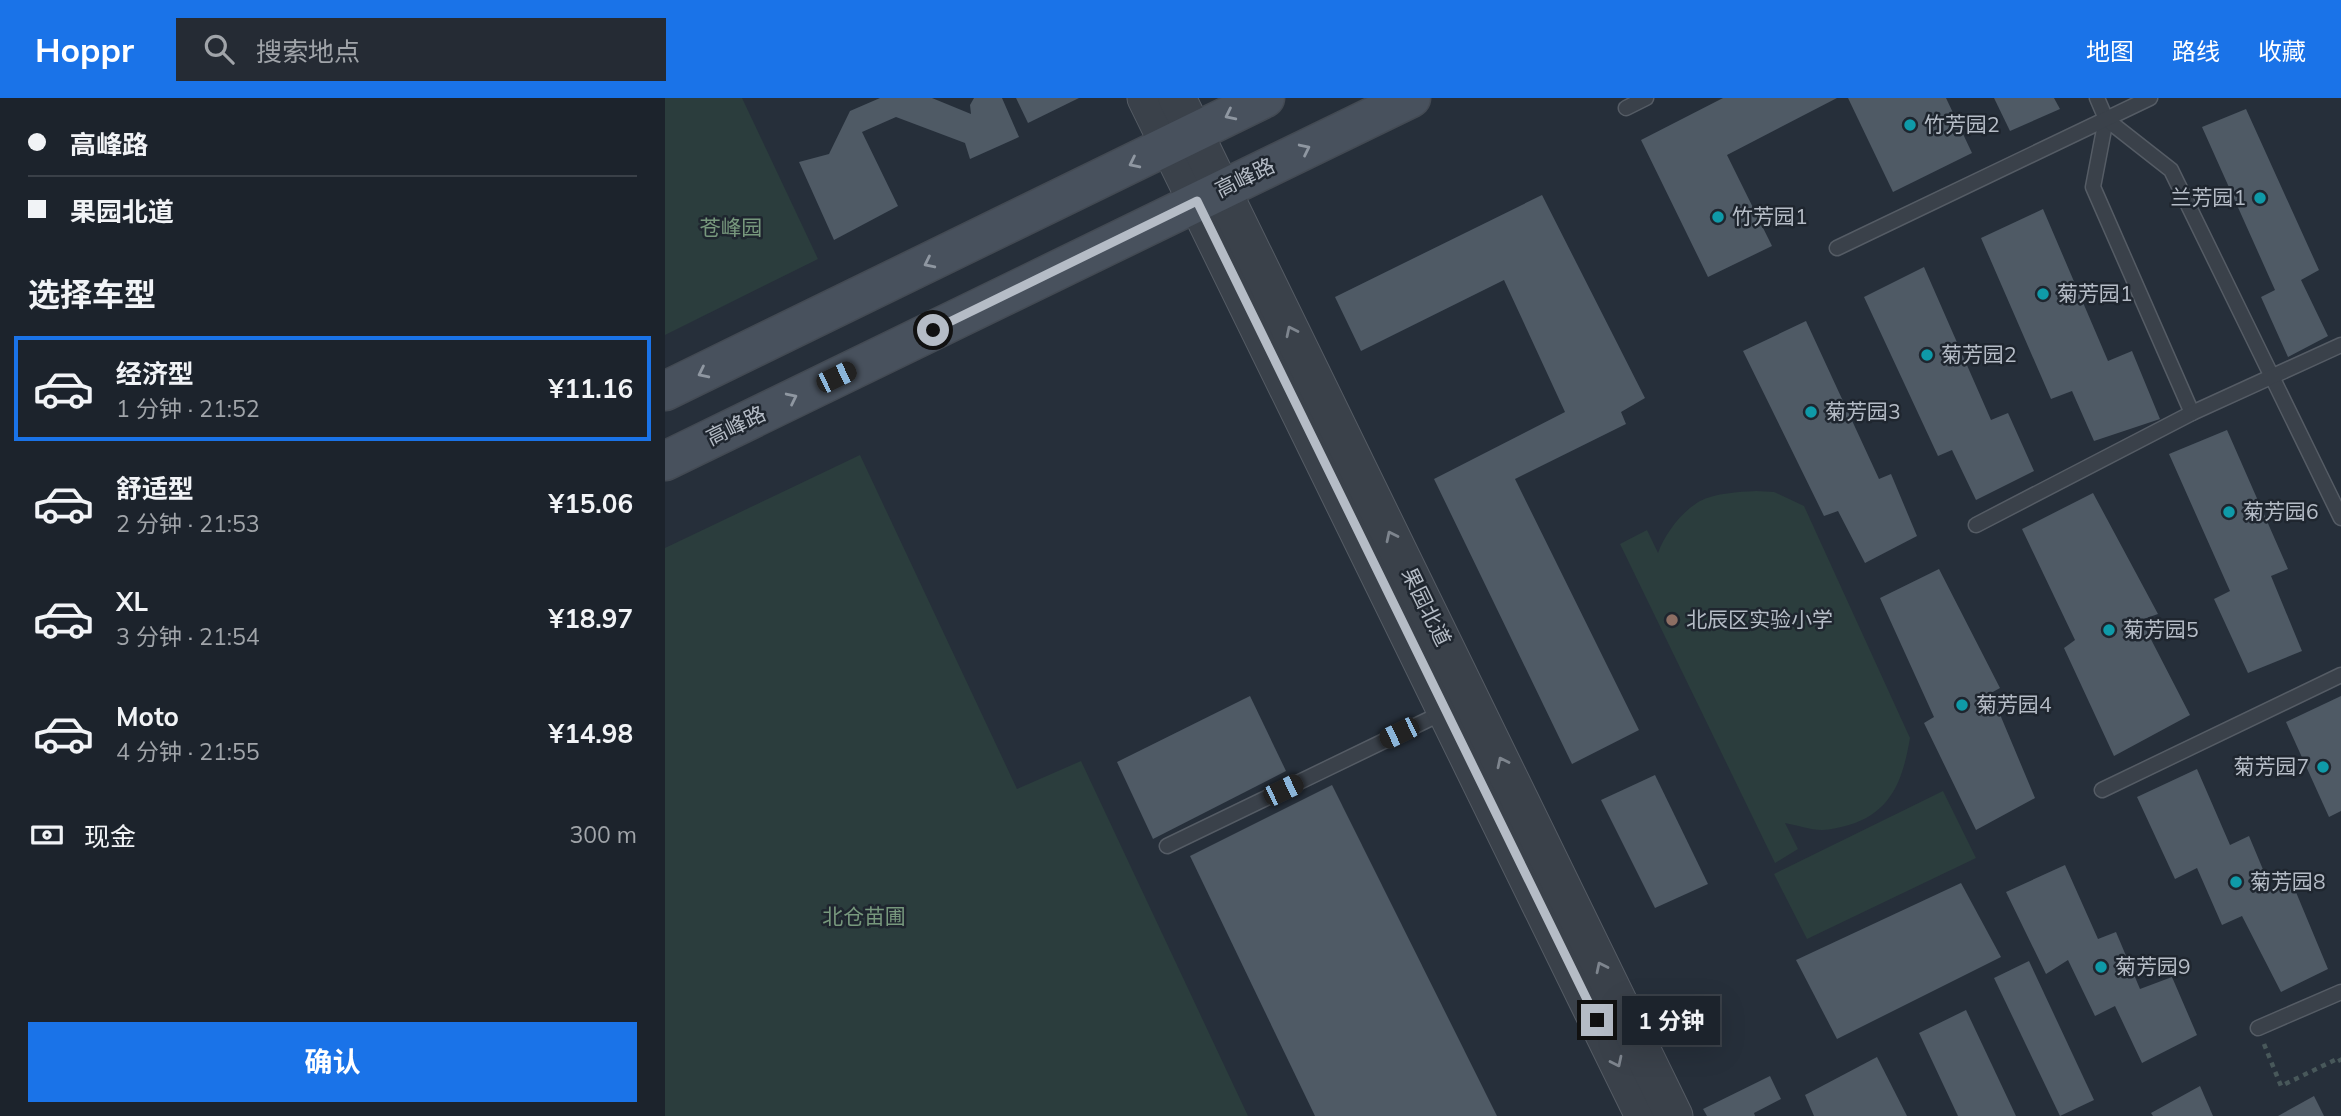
<!DOCTYPE html>
<html lang="zh">
<head>
<meta charset="utf-8">
<style>
	:root { --surface:#1c232c; --page:#252b34; --text:#f1f3f6; --muted:#a0a4a9; --line:#3a4048; --accent:#1a73e8 }
	body { margin:0; font-family:Mulish,"Noto Sans SC",sans-serif; background:var(--page); color:var(--text); height:100vh; display:flex; flex-direction:column; font-size:26px; white-space:nowrap }
	* { box-sizing:border-box; margin:0 }
	p { font-size:23px; color:var(--muted) }
	.icon { flex:none; width:38px; height:38px; fill:none; stroke:currentColor; stroke-width:2; stroke-linecap:round; stroke-linejoin:round }
	.map { position:relative; flex:1; overflow:hidden }
	.details { display:flex; flex-direction:column; background:var(--surface); width:665px }
	.details>* { flex:none }
	.banner { display:grid; align-content:center; height:154px; padding:0 28px; background:var(--surface) }
	.end { position:absolute; width:32px; height:32px; margin:-16px; border:9px solid #b5bcc6; background:#111; box-shadow:0 0 0 4px #111 }
	.from { border-radius:50% }
	.bubble { position:absolute; height:49px; border-radius:0px; background:var(--surface); box-shadow:0 7px 28px #0002,0 0 0 2px var(--line); font-size:23px; font-weight:700; line-height:49px; text-align:center }
	.car { position:absolute; width:21px; height:42px; margin:-21px -10px; border-radius:9px; box-shadow:0 0 5px 2px #0007; background:linear-gradient(#222 24%,#8ab4d8 0 40%,#222 0 76%,#8ab4d8 0 86%,#222 0) }
	.banner b { display:flex; align-items:center; gap:24px; height:66px; font-size:26px }
	.banner b+b { border-top:2px solid var(--line) }
	.banner i { width:18px; height:18px; background:var(--text) }
	ul { padding:0; list-style:none }
	li { display:flex; align-items:center; gap:21px; height:105px; margin:0 14px 10px; padding:0 14px; border:4px solid transparent; border-radius:0px }
	li div { flex:1 }
	li b { display:block; font-size:26px }
	li em { font-style:normal; font-weight:700 }
	li.current { border-color:var(--accent) }
	li>.icon { width:63px; height:63px; stroke-width:1.5 }
	h2 { padding:0 28px; font-size:32px; line-height:84px }
	.pay { display:flex; align-items:center; gap:18px; height:77px; padding:0 28px; font-size:26px }
	.pay p { margin-inline-start:auto }
	.button { display:flex; gap:14px; margin-top:auto; padding:14px 28px }
	.button a { flex:1; height:80px; border-radius:0px; background:var(--accent); color:#fff; font-size:28px; font-weight:700; line-height:80px; text-align:center }
	header { display:flex; align-items:center; gap:42px; box-sizing:border-box; height:98px; padding:0 35px; background:var(--accent); color:#fff }
	header strong { font-size:33px }
	nav { display:flex; gap:38px; margin-inline-start:auto; font-size:24px }
	.search { width:490px; height:63px; background:var(--page); display:flex; align-items:center; gap:18px; box-sizing:border-box; padding:0 24px; border-radius:0px; color:var(--muted); font-size:26px }
	main { display:flex; flex:1; min-height:0 }
	.map>svg:first-child { display:block }
	.green { fill:#2b3d3d }
	.building { fill:#4f5a65 }
	.lines { fill:none; stroke-linecap:round; stroke-linejoin:round }
	.service-casing { stroke:#555c65; stroke-width:17 }
	.tertiary-casing { stroke:#555c65; stroke-width:39 }
	.secondary-casing { stroke:#434a53; stroke-width:41 }
	.path { stroke:#48585a; stroke-width:4.5; stroke-dasharray:5 5; stroke-linecap:butt }
	.service { stroke:#3a414a; stroke-width:14 }
	.tertiary { stroke:#3a414a; stroke-width:37 }
	.secondary { stroke:#48515d; stroke-width:38 }
	.oneway { stroke:#8f97a1 }
	.oneway2 { stroke:#7e858e }
	.route { stroke:#b5bcc6; stroke-width:9 }
	.culture-dot { fill:#0f9aa8; stroke:#1f262f; stroke-width:2.5 }
	.education-dot { fill:#8d6e63; stroke:#1f262f; stroke-width:2.5 }
	.labels { text-anchor:middle; stroke-width:5; stroke-linejoin:round; paint-order:stroke }
	.poi-label { font-size:21px; fill:#b5bcc6; stroke:#1f262f; text-anchor:start }
	.street-label { font-size:21px; fill:#b5bcc6; stroke:#1f262f }
	.park-label { font-size:21px; fill:#77987d; stroke:#1f262f }
</style>
</head>
<body>
<header>
<strong>Hoppr</strong>
<div class="search"><svg class="icon" aria-label="search" viewBox="0 0 24 24"><circle cx="10" cy="10" r="6"/><path d="M15 15l6 6"/></svg>搜索地点</div>
<nav><a>地图</a><a>路线</a><a>收藏</a></nav>
</header>
<main>
<section class="details">
<div class="banner">
<b><i class="from"></i>高峰路</b>
<b><i></i>果园北道</b>
</div>
<h2>选择车型</h2>
<ul>
<li class="current"><svg class="icon" aria-label="car" viewBox="0 0 24 24"><path d="M5 17H2v-5l4-1 3-4h7l3 4 3 1v5h-3M9 17h6M6 11h13"/><circle cx="7" cy="17" r="2"/><circle cx="17" cy="17" r="2"/></svg><div><b>经济型</b><p>1 分钟 · 21:52</p></div><em>¥11.16</em></li>
<li><svg class="icon" aria-label="car" viewBox="0 0 24 24"><path d="M5 17H2v-5l4-1 3-4h7l3 4 3 1v5h-3M9 17h6M6 11h13"/><circle cx="7" cy="17" r="2"/><circle cx="17" cy="17" r="2"/></svg><div><b>舒适型</b><p>2 分钟 · 21:53</p></div><em>¥15.06</em></li>
<li><svg class="icon" aria-label="car" viewBox="0 0 24 24"><path d="M5 17H2v-5l4-1 3-4h7l3 4 3 1v5h-3M9 17h6M6 11h13"/><circle cx="7" cy="17" r="2"/><circle cx="17" cy="17" r="2"/></svg><div><b>XL</b><p>3 分钟 · 21:54</p></div><em>¥18.97</em></li>
<li><svg class="icon" aria-label="car" viewBox="0 0 24 24"><path d="M5 17H2v-5l4-1 3-4h7l3 4 3 1v5h-3M9 17h6M6 11h13"/><circle cx="7" cy="17" r="2"/><circle cx="17" cy="17" r="2"/></svg><div><b>Moto</b><p>4 分钟 · 21:55</p></div><em>¥14.98</em></li>
</ul>
<div class="pay"><svg class="icon" aria-label="cash" viewBox="0 0 24 24"><path d="M3 7h18v10H3z"/><circle cx="12" cy="12" r="2"/></svg>现金<p>300 m</p></div>
<div class="button"><a>确认</a></div>
</section>
<div class="map">
<svg width="1676" height="1018" viewBox="0 0 1676 1018">
	<rect width="100%" height="100%" fill="#262f3a"/>
	<g class="green">
		<path d="M0 0H77L153 161 0 237Z"/>
		<path d="M195 357 352 691 416 663 583 1018H0V450Z"/>
		<path d="M1091 393 1109 394 1139 408 1245 640C1238 681 1227 714 1184 727 1175 729 1166 732 1157 732 1145 732 1132 727 1120 725L1133 751 1110 765 955 446 982 432 993 455C1000 436 1016 414 1035 403 1051 395 1073 394 1091 393Z"/>
		<path d="M1278 693 1311 760 1142 841 1109 776Z"/>
	</g>
	<g class="building">
		<path d="M215 0H267L306 16 305 7 309 0H337L354 39 305 61 300 45 231 19 197 34 233 108 169 142 134 64 164 56 185 13Z"/>
		<path d="M351 0H414L363 25Z"/>
		<path d="M1058 0H1172L1062 57 1107 148 1043 179 976 42Z"/>
		<path d="M1183 0H1281L1307 55 1228 94Z"/>
		<path d="M1329 0H1389L1395 11 1345 33Z"/>
		<path d="M1581 11 1654 172 1636 182 1663 238 1623 259 1596 199 1610 192 1537 29Z"/>
		<path d="M877 97 980 300 956 314 961 326 850 381 974 632 907 666 769 381 900 314 839 182 696 253 670 199Z"/>
		<path d="M1378 111 1443 263 1467 253 1495 321 1429 343 1407 293 1386 301 1316 140Z"/>
		<path d="M1259 169 1326 322 1343 315 1369 373 1311 402 1287 352 1273 358 1199 199Z"/>
		<path d="M1141 223 1214 381 1226 376 1252 438 1200 465 1173 413 1159 418 1078 253Z"/>
		<path d="M1562 332 1623 471 1606 478 1637 553 1583 575 1549 501 1565 493 1504 356Z"/>
		<path d="M1428 395 1493 516 1476 522 1525 617 1449 658 1399 550 1410 542 1357 431Z"/>
		<path d="M1274 471 1335 590 1326 595 1370 700 1311 732 1259 625 1269 619 1215 500Z"/>
		<path d="M585 598 621 673 488 741 452 664Z"/>
		<path d="M1676 598V713L1664 719 1621 624Z"/>
		<path d="M1532 671 1565 747 1584 738 1607 793 1628 787 1663 871 1616 894 1577 818 1557 827 1532 770 1510 781 1472 699Z"/>
		<path d="M990 677 1043 786 990 810 936 702Z"/>
		<path d="M667 687 832 1018H650L525 758Z"/>
		<path d="M1400 767 1433 841 1451 834 1475 891 1507 879 1532 937 1477 965 1450 908 1430 918 1403 862 1381 876 1341 794Z"/>
		<path d="M1296 785 1336 859 1172 941 1131 862Z"/>
		<path d="M1364 863 1429 1002 1395 1018 1329 880Z"/>
		<path d="M1301 912 1351 1018H1293L1254 935Z"/>
		<path d="M1212 959 1242 1018H1149L1140 997Z"/>
		<path d="M1105 978 1116 1001 1089 1015 1090 1018H1042L1038 1011Z"/>
		<path d="M1535 988 1548 1018H1488L1486 1015Z"/>
		<path d="M1649 998 1659 1018H1613Z"/>
	</g>
	<g class="lines">
		<g class="service-casing">
			<g id="service">
				<path d="M1432 0 1441 21 1428 89 1527 315"/>
				<path d="M961 10 981 0"/>
				<path d="M1441 21 1506 72 1676 420"/>
				<path d="M1172 150 1485 0"/>
				<path d="M1311 427 1527 315 1676 247"/>
				<path d="M1437 692 1676 577"/>
				<path d="M502 748 781 613"/>
				<path d="M1593 930 1676 894"/>
			</g>
		</g>
		<g class="tertiary-casing">
			<g id="tertiary">
				<path d="M481 0 979 1018"/>
				<path d="M512 0 1009 1018"/>
			</g>
		</g>
		<g class="secondary-casing">
			<g id="secondary">
				<path d="M0 293 600 0"/>
				<path d="M0 363 746 0"/>
			</g>
		</g>
		<path class="path" d="M1599 946 1616 988 1674 960 1676 964"/>
		<use href="#service" class="service"/>
		<use href="#tertiary" class="tertiary"/>
		<use href="#secondary" class="secondary"/>
	</g>
	<defs><path id="oneway-chevron" d="M-2-3.5L2.5 0L-2 3.5" fill="none" stroke-width="1.6" stroke-linecap="round" stroke-linejoin="round" transform="scale(1.75)"/></defs>
	<g class="oneway">
		<use href="#oneway-chevron" transform="translate(565 17) rotate(154)"/>
		<use href="#oneway-chevron" transform="translate(640 51) rotate(-26)"/>
		<use href="#oneway-chevron" transform="translate(469 65) rotate(154)"/>
		<use href="#oneway-chevron" transform="translate(264 165) rotate(154)"/>
		<use href="#oneway-chevron" transform="translate(38 275) rotate(154)"/>
		<use href="#oneway-chevron" transform="translate(127 300) rotate(-26)"/>
	</g>
	<g class="oneway2">
		<use href="#oneway-chevron" transform="translate(626 233) rotate(-116)"/>
		<use href="#oneway-chevron" transform="translate(726 438) rotate(-116)"/>
		<use href="#oneway-chevron" transform="translate(837 664) rotate(-116)"/>
		<use href="#oneway-chevron" transform="translate(936 869) rotate(-116)"/>
		<use href="#oneway-chevron" transform="translate(952 964) rotate(64)"/>
	</g>
	<g class="lines">
		<path class="route" d="M268 232 532 103 932 922"/>
	</g>
	<g class="culture-dot">
		<circle cx="1245" cy="27" r="7"/>
		<circle cx="1595" cy="100" r="7"/>
		<circle cx="1053" cy="119" r="7"/>
		<circle cx="1378" cy="196" r="7"/>
		<circle cx="1262" cy="257" r="7"/>
		<circle cx="1146" cy="314" r="7"/>
		<circle cx="1564" cy="414" r="7"/>
		<circle cx="1444" cy="532" r="7"/>
		<circle cx="1297" cy="607" r="7"/>
		<circle cx="1658" cy="669" r="7"/>
		<circle cx="1571" cy="784" r="7"/>
		<circle cx="1436" cy="869" r="7"/>
	</g>
	<circle class="education-dot" cx="1007" cy="522" r="7"/>
	<g class="labels">
		<g class="poi-label">
			<text x="1259" y="34">竹芳园2</text>
			<text x="1581" y="107" text-anchor="end">兰芳园1</text>
			<text x="1067" y="126">竹芳园1</text>
			<text x="1392" y="203">菊芳园1</text>
			<text x="1276" y="264">菊芳园2</text>
			<text x="1160" y="321">菊芳园3</text>
			<text x="1578" y="421">菊芳园6</text>
			<text x="1021" y="529">北辰区实验小学</text>
			<text x="1458" y="539">菊芳园5</text>
			<text x="1311" y="614">菊芳园4</text>
			<text x="1644" y="676" text-anchor="end">菊芳园7</text>
			<text x="1585" y="791">菊芳园8</text>
			<text x="1450" y="876">菊芳园9</text>
		</g>
		<g class="street-label">
			<text transform="translate(580 80) rotate(-26)" y="7">高峰路</text>
			<text transform="translate(71 328) rotate(-26)" y="7">高峰路</text>
			<text transform="translate(761 509) rotate(64)" y="7">果园北道</text>
		</g>
		<g class="park-label">
			<text x="66" y="137">苍峰园</text>
			<text x="199" y="826">北仓苗圃</text>
		</g>
	</g>
</svg>
<i class="end from" style="left:268px;top:232px"></i>
<i class="end" style="left:932px;top:922px"></i>
<div class="bubble" style="left:957px;top:898px;width:98px">1 分钟</div>
<i class="car" style="left:171px;top:279px;rotate:64deg"></i>
<i class="car" style="left:734px;top:635px;rotate:244deg"></i>
<i class="car" style="left:618px;top:692px;rotate:64deg"></i>
</div>
</main>
</body>
</html>
